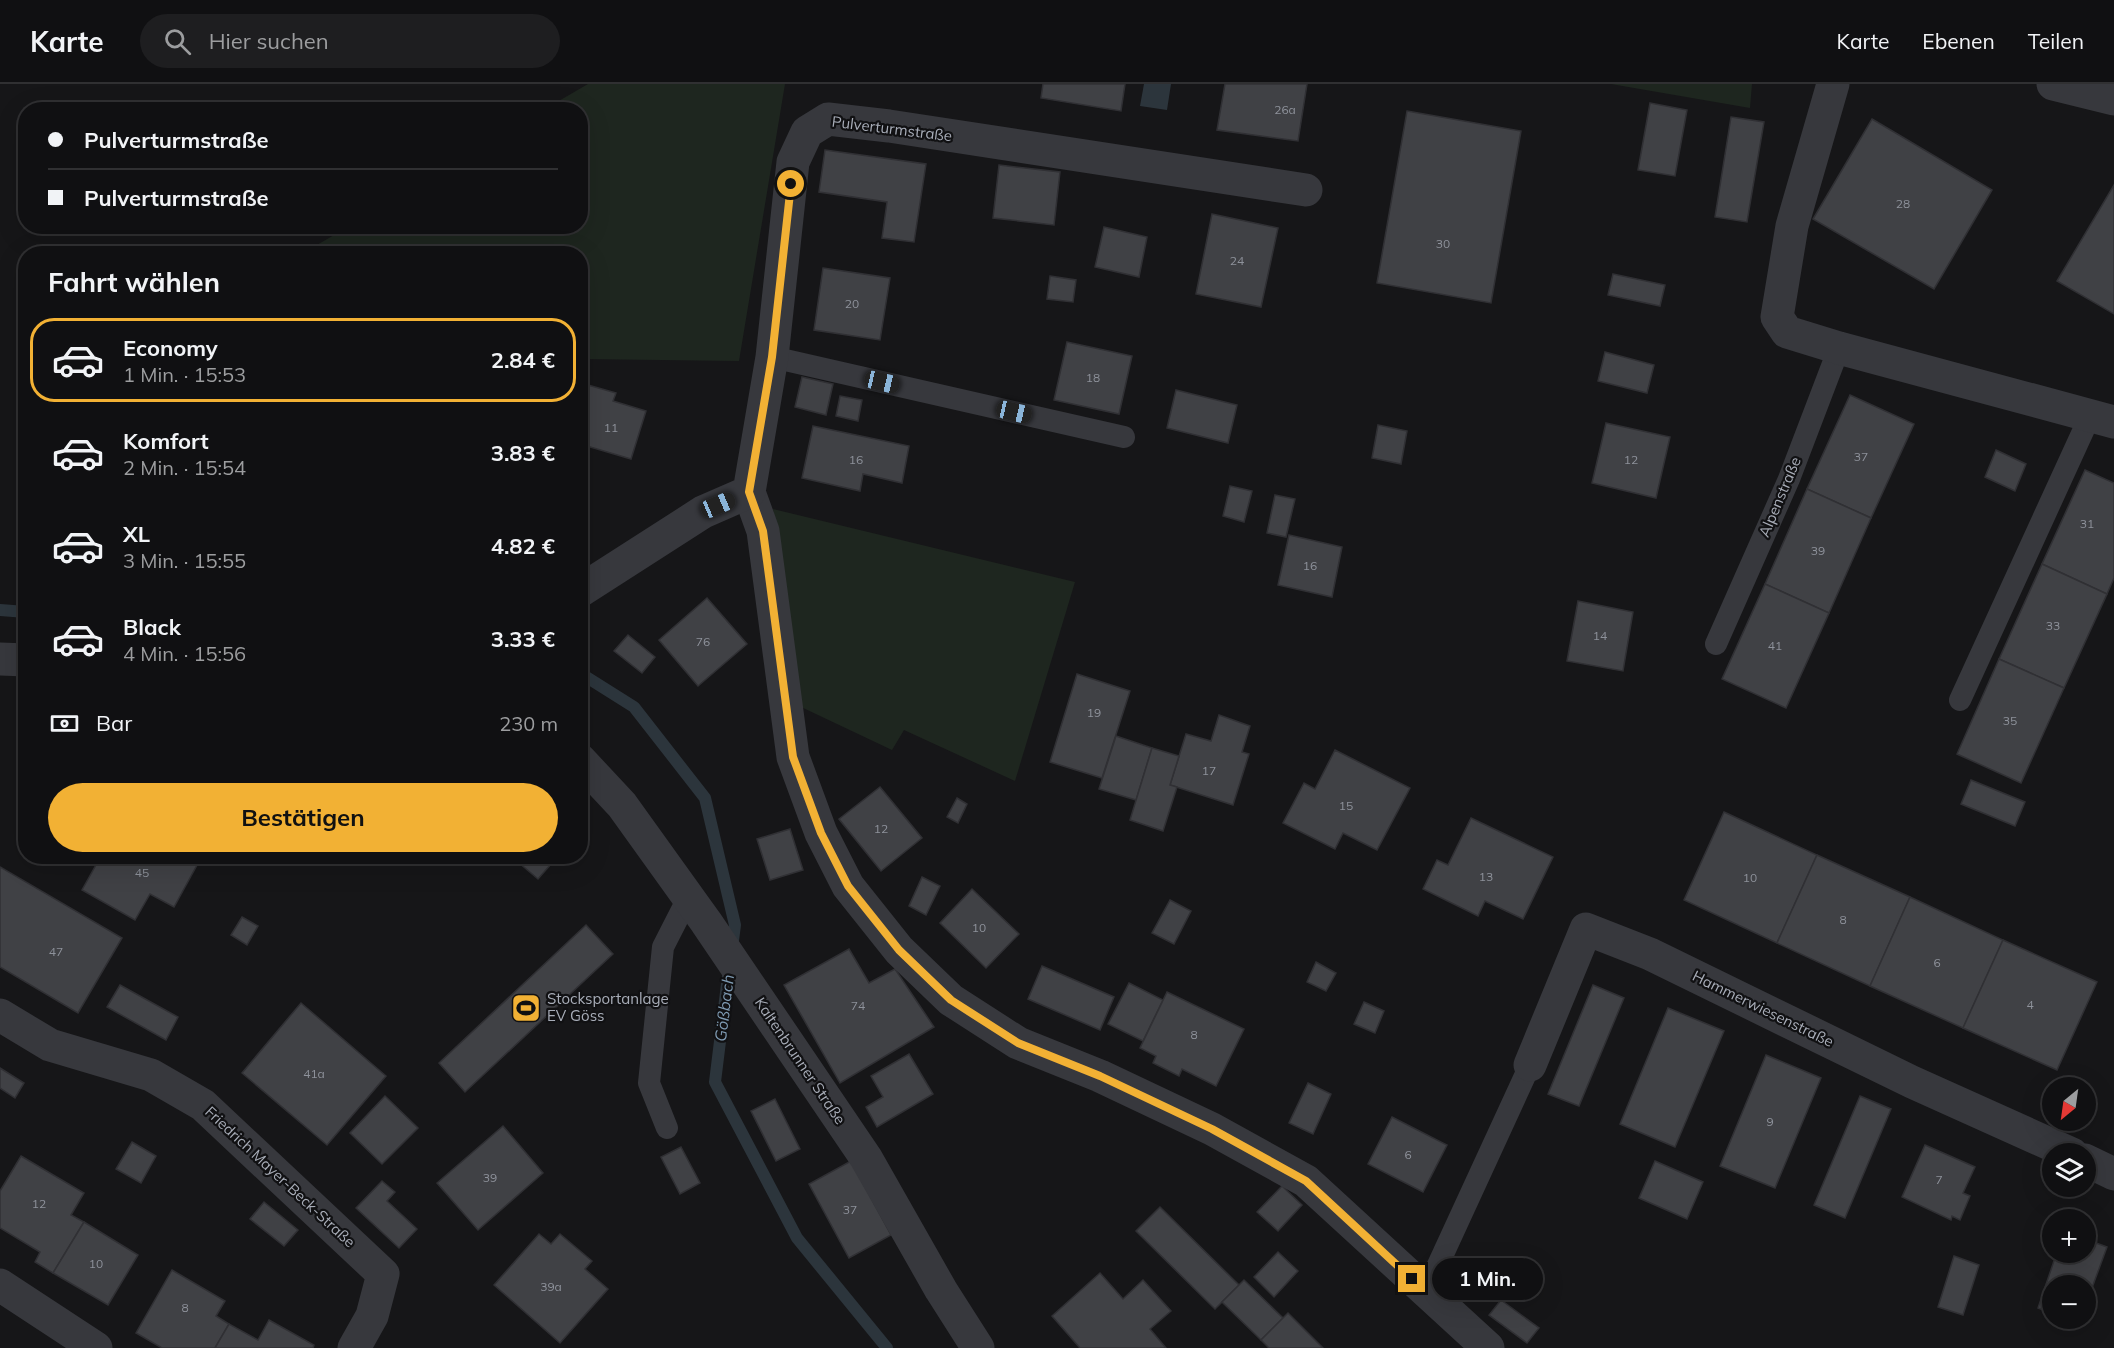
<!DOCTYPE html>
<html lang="de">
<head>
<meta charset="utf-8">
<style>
	:root { --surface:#101012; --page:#1e1e20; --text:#f1f3f6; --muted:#9c9d9f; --line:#303032; --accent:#f2b134 }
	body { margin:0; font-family:Mulish,sans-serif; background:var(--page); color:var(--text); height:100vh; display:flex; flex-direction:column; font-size:22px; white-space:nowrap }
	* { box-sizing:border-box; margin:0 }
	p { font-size:20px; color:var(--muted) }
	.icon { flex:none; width:33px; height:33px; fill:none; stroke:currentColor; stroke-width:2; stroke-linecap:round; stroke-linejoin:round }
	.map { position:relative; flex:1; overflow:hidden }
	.panel { position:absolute; left:18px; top:162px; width:570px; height:618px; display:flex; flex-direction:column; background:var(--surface); border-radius:24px; box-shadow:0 6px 24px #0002,0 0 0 2px var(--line) }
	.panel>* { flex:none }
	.hud { position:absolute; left:18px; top:18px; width:570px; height:132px; border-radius:24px; box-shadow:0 6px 24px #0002,0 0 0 2px var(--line); display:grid; align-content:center; height:132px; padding:0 30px; background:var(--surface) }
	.needle { width:39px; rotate:209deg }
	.fabs { position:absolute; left:2042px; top:993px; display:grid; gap:12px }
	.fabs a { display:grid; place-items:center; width:54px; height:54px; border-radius:50%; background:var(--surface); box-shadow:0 6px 24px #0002,0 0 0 2px var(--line); font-size:30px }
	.end { position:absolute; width:27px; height:27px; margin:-14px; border:8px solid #f2b134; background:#111; box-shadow:0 0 0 3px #111 }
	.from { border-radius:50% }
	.bubble { position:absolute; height:42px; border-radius:21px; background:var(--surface); box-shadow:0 6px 24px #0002,0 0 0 2px var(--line); font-size:20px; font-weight:700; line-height:42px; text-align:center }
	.car { position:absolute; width:18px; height:36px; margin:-18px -9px; border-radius:8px; box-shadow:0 0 4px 2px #0007; background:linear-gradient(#222 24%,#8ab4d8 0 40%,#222 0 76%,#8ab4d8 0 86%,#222 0) }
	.hud b { display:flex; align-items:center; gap:21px; height:57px; font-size:22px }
	.hud b+b { border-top:2px solid var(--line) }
	.hud i { width:15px; height:15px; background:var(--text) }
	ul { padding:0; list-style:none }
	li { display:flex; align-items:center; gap:18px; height:84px; margin:0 12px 9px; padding:0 18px; border:3px solid transparent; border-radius:24px }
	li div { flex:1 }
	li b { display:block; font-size:22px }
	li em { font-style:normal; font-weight:700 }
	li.on { border-color:var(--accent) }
	li>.icon { width:54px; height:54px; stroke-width:1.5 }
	h2 { padding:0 30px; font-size:27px; line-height:72px }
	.pay { display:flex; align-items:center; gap:15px; height:66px; padding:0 30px; font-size:22px }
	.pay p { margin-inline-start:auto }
	.button { display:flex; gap:12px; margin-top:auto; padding:12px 30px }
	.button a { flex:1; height:69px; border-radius:36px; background:var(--accent); color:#111; font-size:24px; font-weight:700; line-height:69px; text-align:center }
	header { display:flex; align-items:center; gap:36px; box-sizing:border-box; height:84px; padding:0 30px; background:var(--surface); border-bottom:2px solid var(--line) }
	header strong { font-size:28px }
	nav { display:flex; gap:33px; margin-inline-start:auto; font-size:21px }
	.search { width:420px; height:54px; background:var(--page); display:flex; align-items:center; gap:15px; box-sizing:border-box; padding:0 21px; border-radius:33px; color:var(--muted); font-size:22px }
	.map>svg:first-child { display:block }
	.green { fill:#1e261f }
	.water { fill:#2c353c }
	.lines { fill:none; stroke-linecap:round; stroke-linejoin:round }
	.stream { stroke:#2c353c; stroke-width:12 }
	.building { fill:#404145; stroke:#303034; stroke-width:1.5 }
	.service { stroke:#37383d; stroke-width:22 }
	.minor { stroke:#37383d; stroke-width:33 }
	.route { stroke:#f2b134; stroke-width:8 }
	.labels { text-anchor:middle; stroke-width:4.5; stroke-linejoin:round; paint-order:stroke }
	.number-label { font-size:12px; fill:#8e929b }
	.street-label { font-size:15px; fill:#a8adb8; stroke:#111113 }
	.poi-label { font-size:15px; fill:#a8adb8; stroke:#111113; text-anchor:start }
	.water-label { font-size:16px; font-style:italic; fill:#7f9bb3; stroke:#111113 }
</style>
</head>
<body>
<header>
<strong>Karte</strong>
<div class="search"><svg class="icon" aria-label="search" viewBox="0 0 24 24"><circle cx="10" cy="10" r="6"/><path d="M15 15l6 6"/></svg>Hier suchen</div>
<nav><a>Karte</a><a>Ebenen</a><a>Teilen</a></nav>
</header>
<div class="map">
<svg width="2114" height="1264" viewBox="0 0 2114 1264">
	<rect width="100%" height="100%" fill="#161618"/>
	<g class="green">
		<path d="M588 0H785L739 277 581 275 580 170 303 169 348 143 580 142V26L545 25Z"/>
		<path d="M1611 0H1752L1750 24Z"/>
		<path d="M773 425 1075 498 1015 697 904 646 892 666 799 622Z"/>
	</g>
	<path class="water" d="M1144 0H1171L1167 26 1140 22Z"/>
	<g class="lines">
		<g class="stream">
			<path d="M0 526 26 528"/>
			<path d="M580 589 634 623 705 714 735 841 732 864"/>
			<path d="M729 884 715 998 797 1154 887 1264"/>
		</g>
	</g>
	<g class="building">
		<path d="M1043 0H1125L1121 27 1041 14Z"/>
		<path d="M1225 0H1307L1298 57 1217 46Z"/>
		<path d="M1650 19 1687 26 1675 92 1638 86Z"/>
		<path d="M1407 27 1521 47 1491 219 1377 199Z"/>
		<path d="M1731 33 1764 38 1747 138 1715 133Z"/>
		<path d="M1872 35 1992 106 1934 205 1813 135Z"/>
		<path d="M825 66 926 80 914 158 882 154 887 118 819 108Z"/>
		<path d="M999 81 1060 88 1054 141 993 134Z"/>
		<path d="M2114 101V230L2057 197Z"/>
		<path d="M1212 130 1278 144 1261 223 1196 210Z"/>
		<path d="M1104 143 1147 153 1139 193 1095 183Z"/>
		<path d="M823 184 890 194 880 256 814 246Z"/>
		<path d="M1613 190 1665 201 1660 222 1608 211Z"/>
		<path d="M1050 192 1076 196 1073 218 1047 215Z"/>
		<path d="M1067 258 1132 272 1119 330 1054 316Z"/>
		<path d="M1605 268 1654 281 1647 309 1598 297Z"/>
		<path d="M802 293 833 300 826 331 795 323Z"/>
		<path d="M588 301 616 309 613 317 646 327 631 375 580 360V326Z"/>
		<path d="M1176 306 1237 321 1228 359 1167 344Z"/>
		<path d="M1850 311 1914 340 1871 434 1807 405Z"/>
		<path d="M840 312 862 316 858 337 836 332Z"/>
		<path d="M1606 339 1670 353 1656 414 1592 399Z"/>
		<path d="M1378 341 1407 347 1401 380 1372 374Z"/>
		<path d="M813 342 909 362 902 399 863 390 860 407 802 394Z"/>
		<path d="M1996 366 2026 380 2015 407 1985 393Z"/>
		<path d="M2085 386 2114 399V494L2107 510 2042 480Z"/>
		<path d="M1230 402 1252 407 1244 438 1223 432Z"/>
		<path d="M1807 405 1871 434 1829 529 1765 500Z"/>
		<path d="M1275 411 1295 415 1286 453 1267 449Z"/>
		<path d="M1289 451 1342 463 1332 513 1278 501Z"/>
		<path d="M2042 480 2107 510 2064 604 1999 575Z"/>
		<path d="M1765 500 1829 529 1786 624 1722 595Z"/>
		<path d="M707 514 747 560 698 602 659 556Z"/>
		<path d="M1578 517 1633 528 1623 587 1567 577Z"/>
		<path d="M628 551 655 573 642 589 614 567Z"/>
		<path d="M1999 575 2064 604 2021 699 1957 670Z"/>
		<path d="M1077 590 1130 607 1102 694 1050 678Z"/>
		<path d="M25 613H26V683H20Z"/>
		<path d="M1219 631 1250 642 1242 668 1249 670 1233 721 1170 701 1186 650 1211 657Z"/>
		<path d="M1116 652 1152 664 1136 716 1099 705Z"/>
		<path d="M1152 664 1179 672 1170 701 1177 703 1163 747 1130 736Z"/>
		<path d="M1335 666 1410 704 1377 766 1343 749 1335 765 1283 739 1304 699 1315 705Z"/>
		<path d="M1971 696 2025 718 2015 742 1961 720Z"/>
		<path d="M880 703 922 754 881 787 839 735Z"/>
		<path d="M957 714 967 720 958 739 947 733Z"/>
		<path d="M1724 728 1817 771 1777 859 1684 816Z"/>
		<path d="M580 733 586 738 580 745Z"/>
		<path d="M1471 734 1553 773 1523 835 1485 817 1478 832 1423 805 1437 776 1448 781Z"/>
		<path d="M790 745 803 786 770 796 757 755Z"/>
		<path d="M1817 771 1910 813 1870 902 1777 859Z"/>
		<path d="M101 772H202L174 823 150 810 135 836 82 806Z"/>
		<path d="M511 772H558L538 795Z"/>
		<path d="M0 783 122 854 78 929 0 883Z"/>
		<path d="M922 793 940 802 926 831 909 822Z"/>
		<path d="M972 805 1019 850 986 884 940 839Z"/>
		<path d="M1910 813 2003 856 1963 944 1870 902Z"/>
		<path d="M1170 816 1191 827 1174 860 1152 849Z"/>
		<path d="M242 833 258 842 247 861 231 851Z"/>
		<path d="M586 841 613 870 465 1008 439 979Z"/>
		<path d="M2003 856 2097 898 2057 986 1963 944Z"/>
		<path d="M849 865 869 899 895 885 934 943 840 999 784 901Z"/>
		<path d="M1316 878 1336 889 1326 907 1307 898Z"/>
		<path d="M1042 882 1114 913 1100 946 1028 915Z"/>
		<path d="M1129 899 1163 916 1143 957 1108 940Z"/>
		<path d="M120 901 178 933 166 956 107 923Z"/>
		<path d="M1593 901 1624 914 1579 1022 1548 1010Z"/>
		<path d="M1167 908 1244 945 1216 1002 1182 985 1179 992 1153 979 1156 972 1140 964Z"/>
		<path d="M1364 918 1384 927 1375 949 1354 940Z"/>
		<path d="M301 919 386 992 327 1061 242 989Z"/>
		<path d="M1668 924 1724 947 1675 1063 1620 1040Z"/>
		<path d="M909 970 933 1010 877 1043 866 1023 883 1013 871 992Z"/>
		<path d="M1766 971 1821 994 1775 1104 1720 1082Z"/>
		<path d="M0 984 24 999 15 1014 0 1004Z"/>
		<path d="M1308 999 1331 1010 1313 1050 1289 1039Z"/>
		<path d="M385 1012 418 1044 382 1080 350 1049Z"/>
		<path d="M1860 1012 1891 1025 1845 1134 1814 1121Z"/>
		<path d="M775 1015 800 1065 776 1077 751 1027Z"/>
		<path d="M1392 1033 1447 1061 1423 1108 1368 1080Z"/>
		<path d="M503 1042 543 1089 478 1146 437 1099Z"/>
		<path d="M132 1058 156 1072 141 1099 116 1085Z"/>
		<path d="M1925 1061 1975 1083 1963 1109 1970 1112 1960 1136 1952 1132 1951 1136 1902 1113Z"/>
		<path d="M681 1063 700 1099 680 1110 661 1073Z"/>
		<path d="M21 1072 84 1109 71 1131 84 1138 53 1189 35 1178 40 1168 0 1144V1107Z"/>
		<path d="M851 1077 891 1151 849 1174 809 1100Z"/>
		<path d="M1655 1077 1703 1098 1687 1135 1639 1114Z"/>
		<path d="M382 1097 395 1108 387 1117 417 1145 399 1164 356 1124Z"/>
		<path d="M1282 1102 1302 1121 1278 1147 1257 1128Z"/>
		<path d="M264 1118 298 1146 284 1162 250 1135Z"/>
		<path d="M1160 1123 1239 1201 1215 1225 1136 1147Z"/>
		<path d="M84 1138 138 1171 108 1221 53 1189Z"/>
		<path d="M539 1150 551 1160 560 1150 592 1177 585 1185 608 1205 560 1259 494 1201Z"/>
		<path d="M2085 1155 2107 1163 2085 1223V1202H2052V1229L2038 1224 2057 1168H2085Z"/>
		<path d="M1278 1168 1298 1187 1274 1213 1254 1193Z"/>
		<path d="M1954 1172 1979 1181 1963 1231 1938 1223Z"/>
		<path d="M172 1186 225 1217 216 1232 229 1240 215 1264H162L136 1249Z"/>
		<path d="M1100 1189 1123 1215 1143 1196 1171 1227 1150 1245 1166 1264H1080L1052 1232Z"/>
		<path d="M1244 1196 1283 1234 1261 1256 1222 1218Z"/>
		<path d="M1501 1216 1539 1244 1527 1259 1489 1231Z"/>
		<path d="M1288 1229 1323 1264H1269L1261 1256Z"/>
		<path d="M269 1236 314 1261 313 1264H215L229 1240 258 1256Z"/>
	</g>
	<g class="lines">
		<g class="service">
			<path d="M772 273 1124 353"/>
			<path d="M1716 560 1789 395 1839 264"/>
			<path d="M1960 616 2090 332"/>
			<path d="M667 1044 649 999 663 863 688 814"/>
			<path d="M1426 1207 1530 981"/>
		</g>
		<g class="minor">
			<path d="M1833 0 1792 142 1777 233 1787 248 1839 264 2114 338"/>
			<path d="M2053 0 2114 15"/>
			<path d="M749 408 763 447 793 673 821 749 848 802 899 866 951 916 1018 959 1100 992 1212 1045 1306 1097 1488 1264"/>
			<path d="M580 507 703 428 749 408 772 273 793 78 807 48 828 35 889 42 1306 106"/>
			<path d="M0 575 26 576"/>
			<path d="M580 676 622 721 706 838 866 1074 941 1206 978 1264"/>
			<path d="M0 931 50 961 151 991 203 1021 383 1190 372 1232 354 1264"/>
			<path d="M1530 981 1586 845 1650 870 1912 998 2072 1070"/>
			<path d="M2085 1076 2114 1090"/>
			<path d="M0 1201 96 1264"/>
		</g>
	</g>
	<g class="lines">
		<path class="route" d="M791 100 772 273 749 408 763 447 793 673 821 749 848 802 899 866 951 916 1018 959 1100 992 1212 1045 1306 1097 1412 1195"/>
	</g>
	<defs>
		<g id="stadium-square" transform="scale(1.5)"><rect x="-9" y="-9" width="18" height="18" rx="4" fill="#f2b134" stroke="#111113"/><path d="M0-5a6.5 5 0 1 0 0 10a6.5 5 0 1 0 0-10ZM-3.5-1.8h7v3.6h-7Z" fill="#111"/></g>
	</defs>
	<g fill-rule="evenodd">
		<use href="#stadium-square" x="526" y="924"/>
	</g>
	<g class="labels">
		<g class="number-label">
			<text x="1285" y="30">26a</text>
			<text x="1903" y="124">28</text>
			<text x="1443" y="164">30</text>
			<text x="1237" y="181">24</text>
			<text x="852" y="224">20</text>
			<text x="1093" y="298">18</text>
			<text x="611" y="348">11</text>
			<text x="1861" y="377">37</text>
			<text x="856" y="380">16</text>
			<text x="1631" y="380">12</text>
			<text x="2087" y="444">31</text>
			<text x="1818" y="471">39</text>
			<text x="1310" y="486">16</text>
			<text x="2053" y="546">33</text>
			<text x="1600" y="556">14</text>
			<text x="703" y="562">76</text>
			<text x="1775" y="566">41</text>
			<text x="1094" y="633">19</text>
			<text x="2010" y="641">35</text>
			<text x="1209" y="691">17</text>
			<text x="1346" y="726">15</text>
			<text x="881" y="749">12</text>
			<text x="142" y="793">45</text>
			<text x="1486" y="797">13</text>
			<text x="1750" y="798">10</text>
			<text x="1843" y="840">8</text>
			<text x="979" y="848">10</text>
			<text x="56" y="872">47</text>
			<text x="1937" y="883">6</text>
			<text x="2030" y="925">4</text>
			<text x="858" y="926">74</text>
			<text x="1194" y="955">8</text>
			<text x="314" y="994">41a</text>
			<text x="1770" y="1042">9</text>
			<text x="1408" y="1075">6</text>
			<text x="490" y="1098">39</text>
			<text x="1939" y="1100">7</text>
			<text x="39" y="1124">12</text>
			<text x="850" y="1130">37</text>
			<text x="96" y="1184">10</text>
			<text x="551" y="1207">39a</text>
			<text x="185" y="1228">8</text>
		</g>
		<g class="street-label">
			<text transform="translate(892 45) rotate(7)" y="5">Pulverturmstraße</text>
			<text transform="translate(1780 413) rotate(-67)" y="5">Alpenstraße</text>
			<text transform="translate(1763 925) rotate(26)" y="5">Hammerwiesenstraße</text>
			<text transform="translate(800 977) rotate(56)" y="5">Kaltenbrunner Straße</text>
			<text transform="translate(280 1093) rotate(43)" y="5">Friedrich Mayer-Beck-Straße</text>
		</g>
		<g class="poi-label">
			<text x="547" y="920">Stocksportanlage<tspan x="547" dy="17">EV Göss</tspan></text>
		</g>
		<g class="water-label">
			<text transform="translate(724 924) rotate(-83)" y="6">Gößbach</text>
		</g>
	</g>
</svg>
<div class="fabs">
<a><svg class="needle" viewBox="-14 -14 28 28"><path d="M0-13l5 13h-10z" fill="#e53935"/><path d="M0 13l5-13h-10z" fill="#9c9d9f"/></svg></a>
<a><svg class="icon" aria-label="layers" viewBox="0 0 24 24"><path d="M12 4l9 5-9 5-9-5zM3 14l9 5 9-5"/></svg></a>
<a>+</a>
<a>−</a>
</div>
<i class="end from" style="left:791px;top:100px"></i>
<i class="end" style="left:1412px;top:1195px"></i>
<div class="bubble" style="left:1432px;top:1174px;width:111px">1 Min.</div>
<i class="car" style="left:882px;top:298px;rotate:103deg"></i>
<i class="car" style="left:1014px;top:328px;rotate:103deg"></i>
<i class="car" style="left:718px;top:421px;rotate:67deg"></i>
<div class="hud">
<b><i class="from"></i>Pulverturmstraße</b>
<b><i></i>Pulverturmstraße</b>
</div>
<section class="panel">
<h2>Fahrt wählen</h2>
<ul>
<li class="on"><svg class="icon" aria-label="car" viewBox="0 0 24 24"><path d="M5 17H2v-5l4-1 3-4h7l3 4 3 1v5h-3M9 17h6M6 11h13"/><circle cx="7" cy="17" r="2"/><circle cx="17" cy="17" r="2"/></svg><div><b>Economy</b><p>1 Min. · 15:53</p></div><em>2.84 €</em></li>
<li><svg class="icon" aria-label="car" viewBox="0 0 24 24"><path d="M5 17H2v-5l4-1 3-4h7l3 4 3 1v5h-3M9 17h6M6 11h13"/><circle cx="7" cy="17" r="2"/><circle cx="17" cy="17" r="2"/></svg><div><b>Komfort</b><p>2 Min. · 15:54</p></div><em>3.83 €</em></li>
<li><svg class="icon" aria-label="car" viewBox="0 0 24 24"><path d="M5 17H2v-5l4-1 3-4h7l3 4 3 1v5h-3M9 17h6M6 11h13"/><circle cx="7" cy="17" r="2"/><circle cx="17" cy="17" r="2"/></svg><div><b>XL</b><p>3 Min. · 15:55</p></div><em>4.82 €</em></li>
<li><svg class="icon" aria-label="car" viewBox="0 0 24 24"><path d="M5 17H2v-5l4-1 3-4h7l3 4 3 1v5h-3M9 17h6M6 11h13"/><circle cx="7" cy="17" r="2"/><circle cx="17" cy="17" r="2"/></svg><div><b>Black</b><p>4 Min. · 15:56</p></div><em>3.33 €</em></li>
</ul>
<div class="pay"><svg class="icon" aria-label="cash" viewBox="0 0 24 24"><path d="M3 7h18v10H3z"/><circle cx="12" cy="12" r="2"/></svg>Bar<p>230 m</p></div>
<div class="button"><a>Bestätigen</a></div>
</section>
</div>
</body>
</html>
